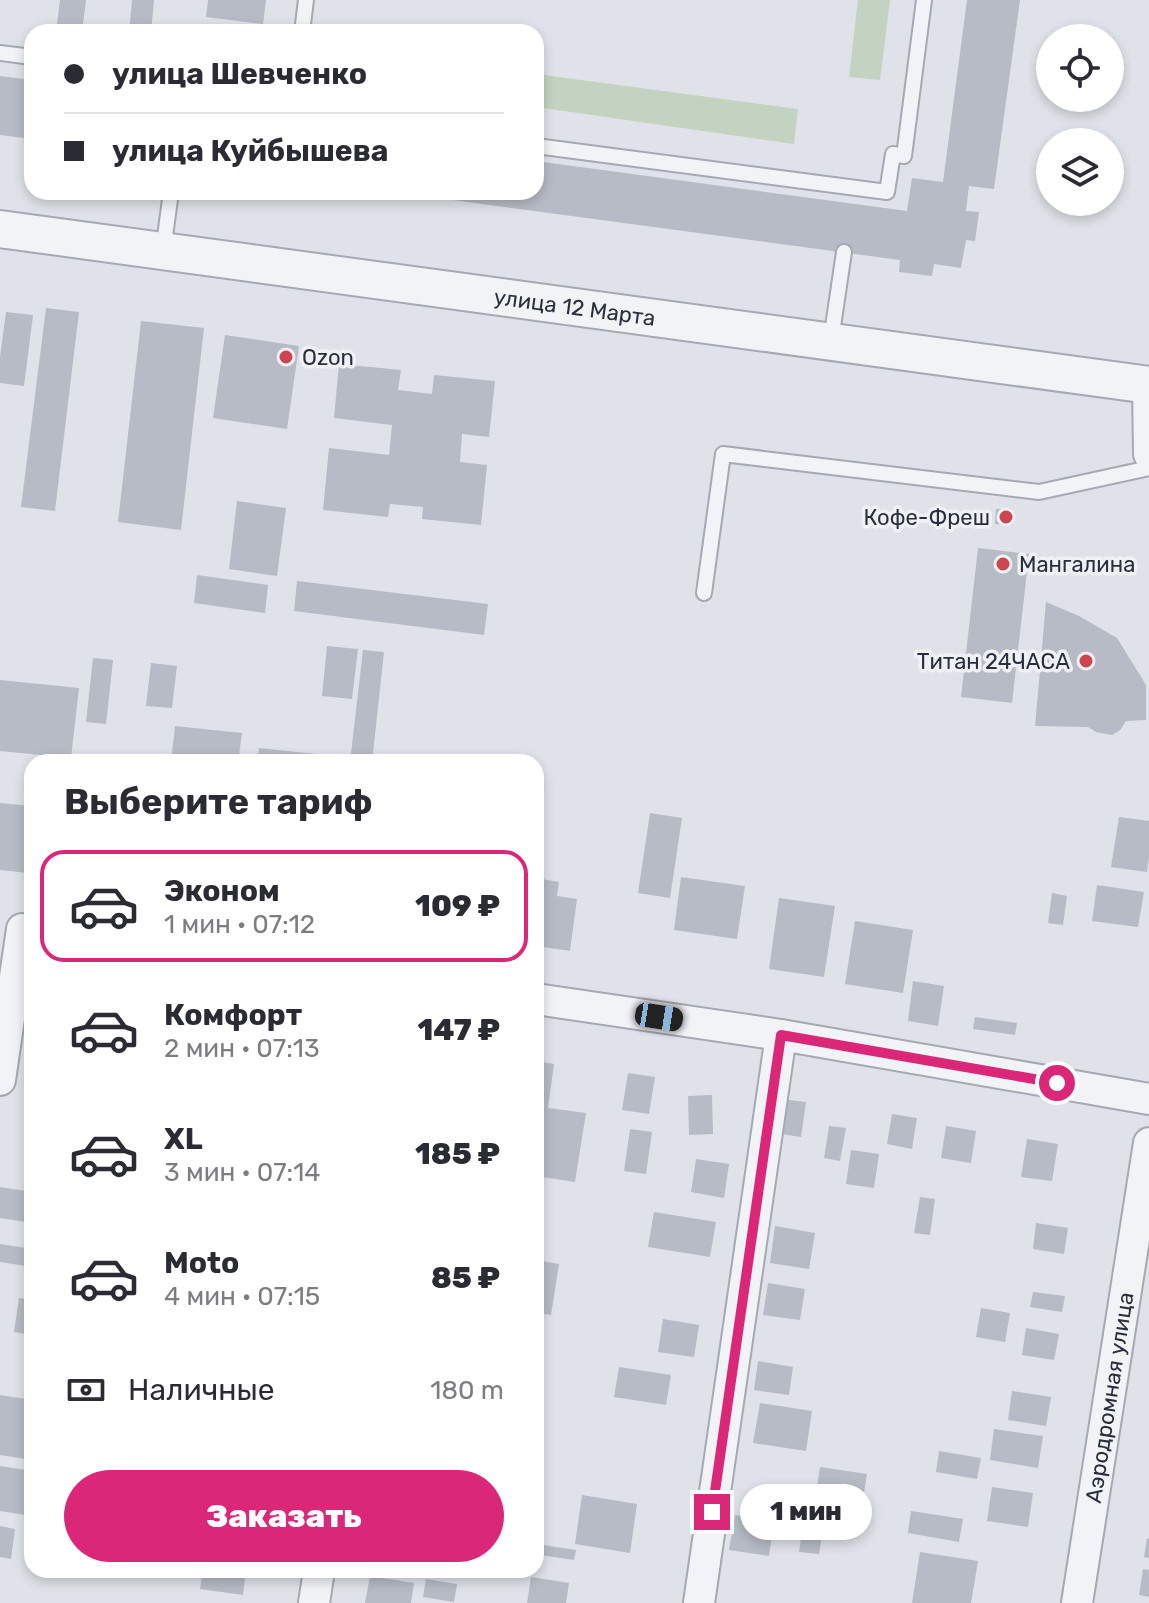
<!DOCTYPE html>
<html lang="ru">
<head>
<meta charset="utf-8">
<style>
	:root { --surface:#fff; --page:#f2f2f3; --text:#2b2b33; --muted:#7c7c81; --line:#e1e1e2; --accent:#db2777 }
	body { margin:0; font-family:Rubik,sans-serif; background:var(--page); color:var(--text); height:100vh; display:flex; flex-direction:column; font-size:30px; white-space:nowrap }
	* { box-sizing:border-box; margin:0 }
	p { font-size:26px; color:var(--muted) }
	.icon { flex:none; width:44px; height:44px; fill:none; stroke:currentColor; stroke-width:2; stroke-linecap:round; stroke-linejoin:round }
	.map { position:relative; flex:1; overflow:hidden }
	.details { position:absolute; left:24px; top:754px; width:520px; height:824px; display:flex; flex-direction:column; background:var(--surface); border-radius:24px; box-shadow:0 4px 12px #0003 }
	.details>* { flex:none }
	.top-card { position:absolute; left:24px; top:24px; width:520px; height:176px; border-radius:24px; box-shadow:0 4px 12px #0003; display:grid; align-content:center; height:176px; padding:0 40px; background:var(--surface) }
	.controls { position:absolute; left:1036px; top:24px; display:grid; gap:16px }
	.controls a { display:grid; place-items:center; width:88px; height:88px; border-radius:50%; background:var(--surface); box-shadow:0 4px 12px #0003; font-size:40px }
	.end { position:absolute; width:36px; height:36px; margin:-18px; border:10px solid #db2777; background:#fff; box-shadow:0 0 0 4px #fff }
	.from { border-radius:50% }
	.bubble { position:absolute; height:56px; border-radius:28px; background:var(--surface); box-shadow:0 4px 12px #0003; font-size:26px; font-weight:800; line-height:56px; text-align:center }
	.car { position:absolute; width:24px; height:48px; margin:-24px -12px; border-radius:10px; box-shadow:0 0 6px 2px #0007; background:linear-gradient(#222 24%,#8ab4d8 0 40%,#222 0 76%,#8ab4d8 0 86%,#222 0) }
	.top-card b { display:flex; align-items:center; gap:28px; height:76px; font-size:30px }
	.top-card b+b { border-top:2px solid var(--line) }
	.top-card i { width:20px; height:20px; background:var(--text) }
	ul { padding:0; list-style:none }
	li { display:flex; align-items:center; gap:24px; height:112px; margin:0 16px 12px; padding:0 24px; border:4px solid transparent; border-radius:24px }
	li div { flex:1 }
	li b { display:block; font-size:30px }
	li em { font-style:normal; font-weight:800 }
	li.on { border-color:var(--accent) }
	li>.icon { width:72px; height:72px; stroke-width:1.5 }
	h2 { padding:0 40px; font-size:36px; line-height:96px }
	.pay { display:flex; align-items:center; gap:20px; height:88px; padding:0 40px; font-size:30px }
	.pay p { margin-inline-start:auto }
	.cta { display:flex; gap:16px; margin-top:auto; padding:16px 40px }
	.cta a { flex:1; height:92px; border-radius:48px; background:var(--accent); color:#fff; font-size:32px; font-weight:800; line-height:92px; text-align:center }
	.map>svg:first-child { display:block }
	.green { fill:#c4d2c1 }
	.building { fill:#b7bbc5 }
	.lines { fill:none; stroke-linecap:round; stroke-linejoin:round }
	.service-casing { stroke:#a4a9b2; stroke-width:18 }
	.minor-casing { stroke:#a4a9b2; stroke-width:34 }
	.tertiary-casing { stroke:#a4a9b2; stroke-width:40 }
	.service { stroke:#f2f3f7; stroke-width:14 }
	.minor { stroke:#f2f3f7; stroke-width:30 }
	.tertiary { stroke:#f2f3f7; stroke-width:36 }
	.route { stroke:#db2777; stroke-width:10 }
	.poi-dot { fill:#cc4550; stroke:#eff1f6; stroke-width:3 }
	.labels { text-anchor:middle; stroke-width:7; stroke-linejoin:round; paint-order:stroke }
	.street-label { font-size:22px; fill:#282f3f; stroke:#eff1f6 }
	.poi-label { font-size:22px; fill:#282f3f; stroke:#eff1f6; text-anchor:start }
</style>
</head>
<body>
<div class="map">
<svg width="1149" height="1603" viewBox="0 0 1149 1603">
	<rect width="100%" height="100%" fill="#dfe2e8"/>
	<g class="green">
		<path d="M858 0H890L880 80 849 77Z"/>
		<path d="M536 74 798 109 794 144 536 107Z"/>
	</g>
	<g class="building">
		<path d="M60 0H86L82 32H56Z"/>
		<path d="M132 0H154L151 32H129Z"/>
		<path d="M208 0H266L263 24 206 17Z"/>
		<path d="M967 0H1020L994 189 969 186 966 211 979 212 975 241 966 240 961 268 934 264 932 276 899 272 900 260 408 194V192H536V161L907 211 912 178 943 182Z"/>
		<path d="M0 76 32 80V139L0 135Z"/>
		<path d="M46 308 79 312 55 511 21 507Z"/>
		<path d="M6 312 33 315 24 386 0 383V357Z"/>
		<path d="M141 321 204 328 181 530 118 522Z"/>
		<path d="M225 335 299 346 287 429 213 418Z"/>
		<path d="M339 364 401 370 398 390 432 394 434 375 495 381 489 437 462 434 460 462 487 465 481 525 422 519 423 507 390 504 388 517 323 510 329 448 389 455 392 425 334 418Z"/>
		<path d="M237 501 286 508 277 576 229 569Z"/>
		<path d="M996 509 1013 510 1012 525 995 524Z"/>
		<path d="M978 548 1029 554 1012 703 961 697Z"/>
		<path d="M197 575 268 585 265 613 194 603Z"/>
		<path d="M297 581 488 604 484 635 294 611Z"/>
		<path d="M1046 602 1079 616 1117 638 1146 685V720L1126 721 1120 730 1112 735 1096 732 1088 727 1035 726Z"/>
		<path d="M327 646 358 649 352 699 322 696Z"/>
		<path d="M363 650 384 652 372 762H350Z"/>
		<path d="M93 658 113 660 106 724 86 722Z"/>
		<path d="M151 663 177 666 172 708 146 706Z"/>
		<path d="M0 680 79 688 71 758 0 751Z"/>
		<path d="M175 726 242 733 238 762H171Z"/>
		<path d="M259 748 335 756 334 762H257Z"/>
		<path d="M0 803 32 806V836L28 873 0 870Z"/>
		<path d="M650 813 682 818 670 898 638 893Z"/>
		<path d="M1119 817 1149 821V857L1147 872 1111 867Z"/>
		<path d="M681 877 745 886 737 939 674 930Z"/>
		<path d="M536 878 559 882 557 896 577 899 570 951 536 946Z"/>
		<path d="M1097 885 1144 892 1138 927 1092 921Z"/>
		<path d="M1052 893 1067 896 1063 925 1048 923Z"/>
		<path d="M779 898 835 906 824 977 769 969Z"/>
		<path d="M855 921 913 930 903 993 845 984Z"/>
		<path d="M913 981 944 986 938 1026 908 1021Z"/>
		<path d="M975 1017 1017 1023 1015 1035 973 1029Z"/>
		<path d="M536 1061 554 1064 548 1108 586 1113 575 1182 536 1176Z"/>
		<path d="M628 1073 655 1077 649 1114 622 1110Z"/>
		<path d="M712 1095 713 1134 689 1135 688 1096Z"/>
		<path d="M781 1099 806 1102 801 1137 775 1133Z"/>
		<path d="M892 1114 917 1118 912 1149 887 1144Z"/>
		<path d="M829 1126 846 1128 840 1161 824 1158Z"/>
		<path d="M946 1126 976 1131 971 1163 941 1158Z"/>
		<path d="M630 1129 652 1132 646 1174 624 1171Z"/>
		<path d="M1027 1139 1058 1144 1052 1181 1021 1177Z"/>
		<path d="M851 1150 879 1154 874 1188 846 1184Z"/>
		<path d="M696 1159 729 1164 724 1198 691 1192Z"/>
		<path d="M0 1187 32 1192V1223L0 1218Z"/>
		<path d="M920 1197 935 1199 930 1235 914 1233Z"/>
		<path d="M654 1212 716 1222 710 1257 648 1247Z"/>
		<path d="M1036 1223 1068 1228 1064 1254 1033 1249Z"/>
		<path d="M775 1226 815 1233 809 1269 770 1263Z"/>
		<path d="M0 1244 32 1249V1267L0 1262Z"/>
		<path d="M536 1260 559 1264 551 1315 536 1313Z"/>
		<path d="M768 1283 805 1289 800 1320 763 1315Z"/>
		<path d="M1033 1292 1065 1296 1062 1312 1030 1307Z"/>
		<path d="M19 1298 32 1300V1335L14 1332Z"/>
		<path d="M981 1308 1010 1313 1005 1342 976 1337Z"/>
		<path d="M663 1319 699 1325 694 1357 658 1352Z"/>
		<path d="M1026 1328 1059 1334 1054 1360 1022 1355Z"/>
		<path d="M758 1361 793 1367 789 1395 754 1390Z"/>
		<path d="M619 1367 671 1375 666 1405 614 1397Z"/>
		<path d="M1012 1391 1051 1397 1046 1426 1008 1420Z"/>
		<path d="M0 1395 32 1400V1460L0 1455Z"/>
		<path d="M760 1403 812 1411 806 1451 753 1443Z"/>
		<path d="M994 1429 1043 1436 1038 1468 990 1460Z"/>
		<path d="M939 1451 981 1458 977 1479 936 1472Z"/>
		<path d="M0 1466 32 1471V1516L0 1511Z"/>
		<path d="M820 1467 867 1474 862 1507 815 1500Z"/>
		<path d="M992 1487 1033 1493 1028 1527 987 1521Z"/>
		<path d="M767 1493 795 1498 792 1517 763 1512Z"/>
		<path d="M582 1495 637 1504 630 1553 575 1544Z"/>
		<path d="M911 1511 963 1519 959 1542 908 1533Z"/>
		<path d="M735 1515 774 1522 769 1556 729 1550Z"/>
		<path d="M0 1526 15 1529 11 1559 0 1557Z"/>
		<path d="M803 1526 823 1529 819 1554 799 1552Z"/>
		<path d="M1147 1538 1149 1539V1558L1144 1557Z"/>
		<path d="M543 1545 576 1550 574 1560 541 1555Z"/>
		<path d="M920 1552 978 1561 971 1603H912Z"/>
		<path d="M1143 1569 1149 1570V1597L1139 1595Z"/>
		<path d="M203 1570H246L243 1595 200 1589Z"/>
		<path d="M370 1576 414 1583 411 1603H365Z"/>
		<path d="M531 1577 569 1583 566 1603H527Z"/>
		<path d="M426 1579 457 1584 454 1602 423 1597Z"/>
	</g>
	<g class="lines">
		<g class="service-casing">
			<g id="service">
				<path d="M302 32 306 0"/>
				<path d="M0 53 32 57"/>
				<path d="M536 146 887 192 893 154 904 156 924 0"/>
				<path d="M163 251 171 192"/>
				<path d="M831 340 844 252"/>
				<path d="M704 593 723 454 1039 492 1149 468"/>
			</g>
		</g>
		<g class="minor-casing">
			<g id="minor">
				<path d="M1148 385 1149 454"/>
				<path d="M536 999 781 1035 1149 1099"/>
				<path d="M0 1080 22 929"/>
				<path d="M314 1603 319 1570"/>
				<path d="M699 1603 781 1035"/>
				<path id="s1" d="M1077 1603 1149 1143"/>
			</g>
		</g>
		<g class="tertiary-casing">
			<g id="tertiary">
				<path id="s2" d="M0 229 1149 385"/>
			</g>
		</g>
		<use href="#service" class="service"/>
		<use href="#minor" class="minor"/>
		<use href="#tertiary" class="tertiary"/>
	</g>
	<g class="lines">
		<path class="route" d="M712 1512 781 1035 1057 1083"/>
	</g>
	<g class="poi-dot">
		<circle cx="286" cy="357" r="8"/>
		<circle cx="1006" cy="517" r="8"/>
		<circle cx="1003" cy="564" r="8"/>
		<circle cx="1086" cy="661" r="8"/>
	</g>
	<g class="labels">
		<g class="street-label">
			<text dy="8" stroke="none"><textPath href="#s2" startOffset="580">улица 12 Марта</textPath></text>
			<text dy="8" stroke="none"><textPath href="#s1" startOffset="208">Аэродромная улица</textPath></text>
		</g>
		<g class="poi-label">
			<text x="302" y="365">Ozon</text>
			<text x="990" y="525" text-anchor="end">Кофе-Фреш</text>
			<text x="1019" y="572">Мангалина</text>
			<text x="1070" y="669" text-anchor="end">Титан 24ЧАСА</text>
		</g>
	</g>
</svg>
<div class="controls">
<a><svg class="icon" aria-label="locate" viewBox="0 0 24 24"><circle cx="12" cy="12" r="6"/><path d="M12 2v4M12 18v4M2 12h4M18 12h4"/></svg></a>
<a><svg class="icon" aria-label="layers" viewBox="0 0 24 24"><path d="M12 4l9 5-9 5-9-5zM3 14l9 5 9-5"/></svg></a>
</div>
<i class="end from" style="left:1057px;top:1083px"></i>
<i class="end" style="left:712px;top:1512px"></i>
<div class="bubble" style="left:740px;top:1484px;width:132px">1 мин</div>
<i class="car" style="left:659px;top:1017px;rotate:99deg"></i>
<div class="top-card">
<b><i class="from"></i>улица Шевченко</b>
<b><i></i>улица Куйбышева</b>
</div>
<section class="details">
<h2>Выберите тариф</h2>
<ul>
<li class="on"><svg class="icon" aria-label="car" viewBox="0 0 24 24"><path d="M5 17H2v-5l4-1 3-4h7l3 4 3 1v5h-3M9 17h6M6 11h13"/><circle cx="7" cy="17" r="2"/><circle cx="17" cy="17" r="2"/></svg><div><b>Эконом</b><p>1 мин · 07:12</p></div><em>109 ₽</em></li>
<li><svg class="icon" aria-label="car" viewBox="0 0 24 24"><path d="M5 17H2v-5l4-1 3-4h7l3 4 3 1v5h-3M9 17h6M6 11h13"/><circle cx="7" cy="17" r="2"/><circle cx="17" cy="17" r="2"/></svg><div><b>Комфорт</b><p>2 мин · 07:13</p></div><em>147 ₽</em></li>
<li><svg class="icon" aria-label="car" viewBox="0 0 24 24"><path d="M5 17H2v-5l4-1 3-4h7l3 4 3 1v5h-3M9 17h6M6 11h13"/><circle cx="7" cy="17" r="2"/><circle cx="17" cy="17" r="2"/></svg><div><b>XL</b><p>3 мин · 07:14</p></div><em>185 ₽</em></li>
<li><svg class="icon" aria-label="car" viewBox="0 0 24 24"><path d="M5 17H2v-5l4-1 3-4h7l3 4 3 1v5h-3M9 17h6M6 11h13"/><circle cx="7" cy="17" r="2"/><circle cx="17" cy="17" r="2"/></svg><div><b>Moto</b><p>4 мин · 07:15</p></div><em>85 ₽</em></li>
</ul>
<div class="pay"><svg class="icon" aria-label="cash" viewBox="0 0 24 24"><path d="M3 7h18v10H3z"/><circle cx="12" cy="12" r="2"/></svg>Наличные<p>180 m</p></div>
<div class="cta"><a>Заказать</a></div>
</section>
</div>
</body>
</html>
